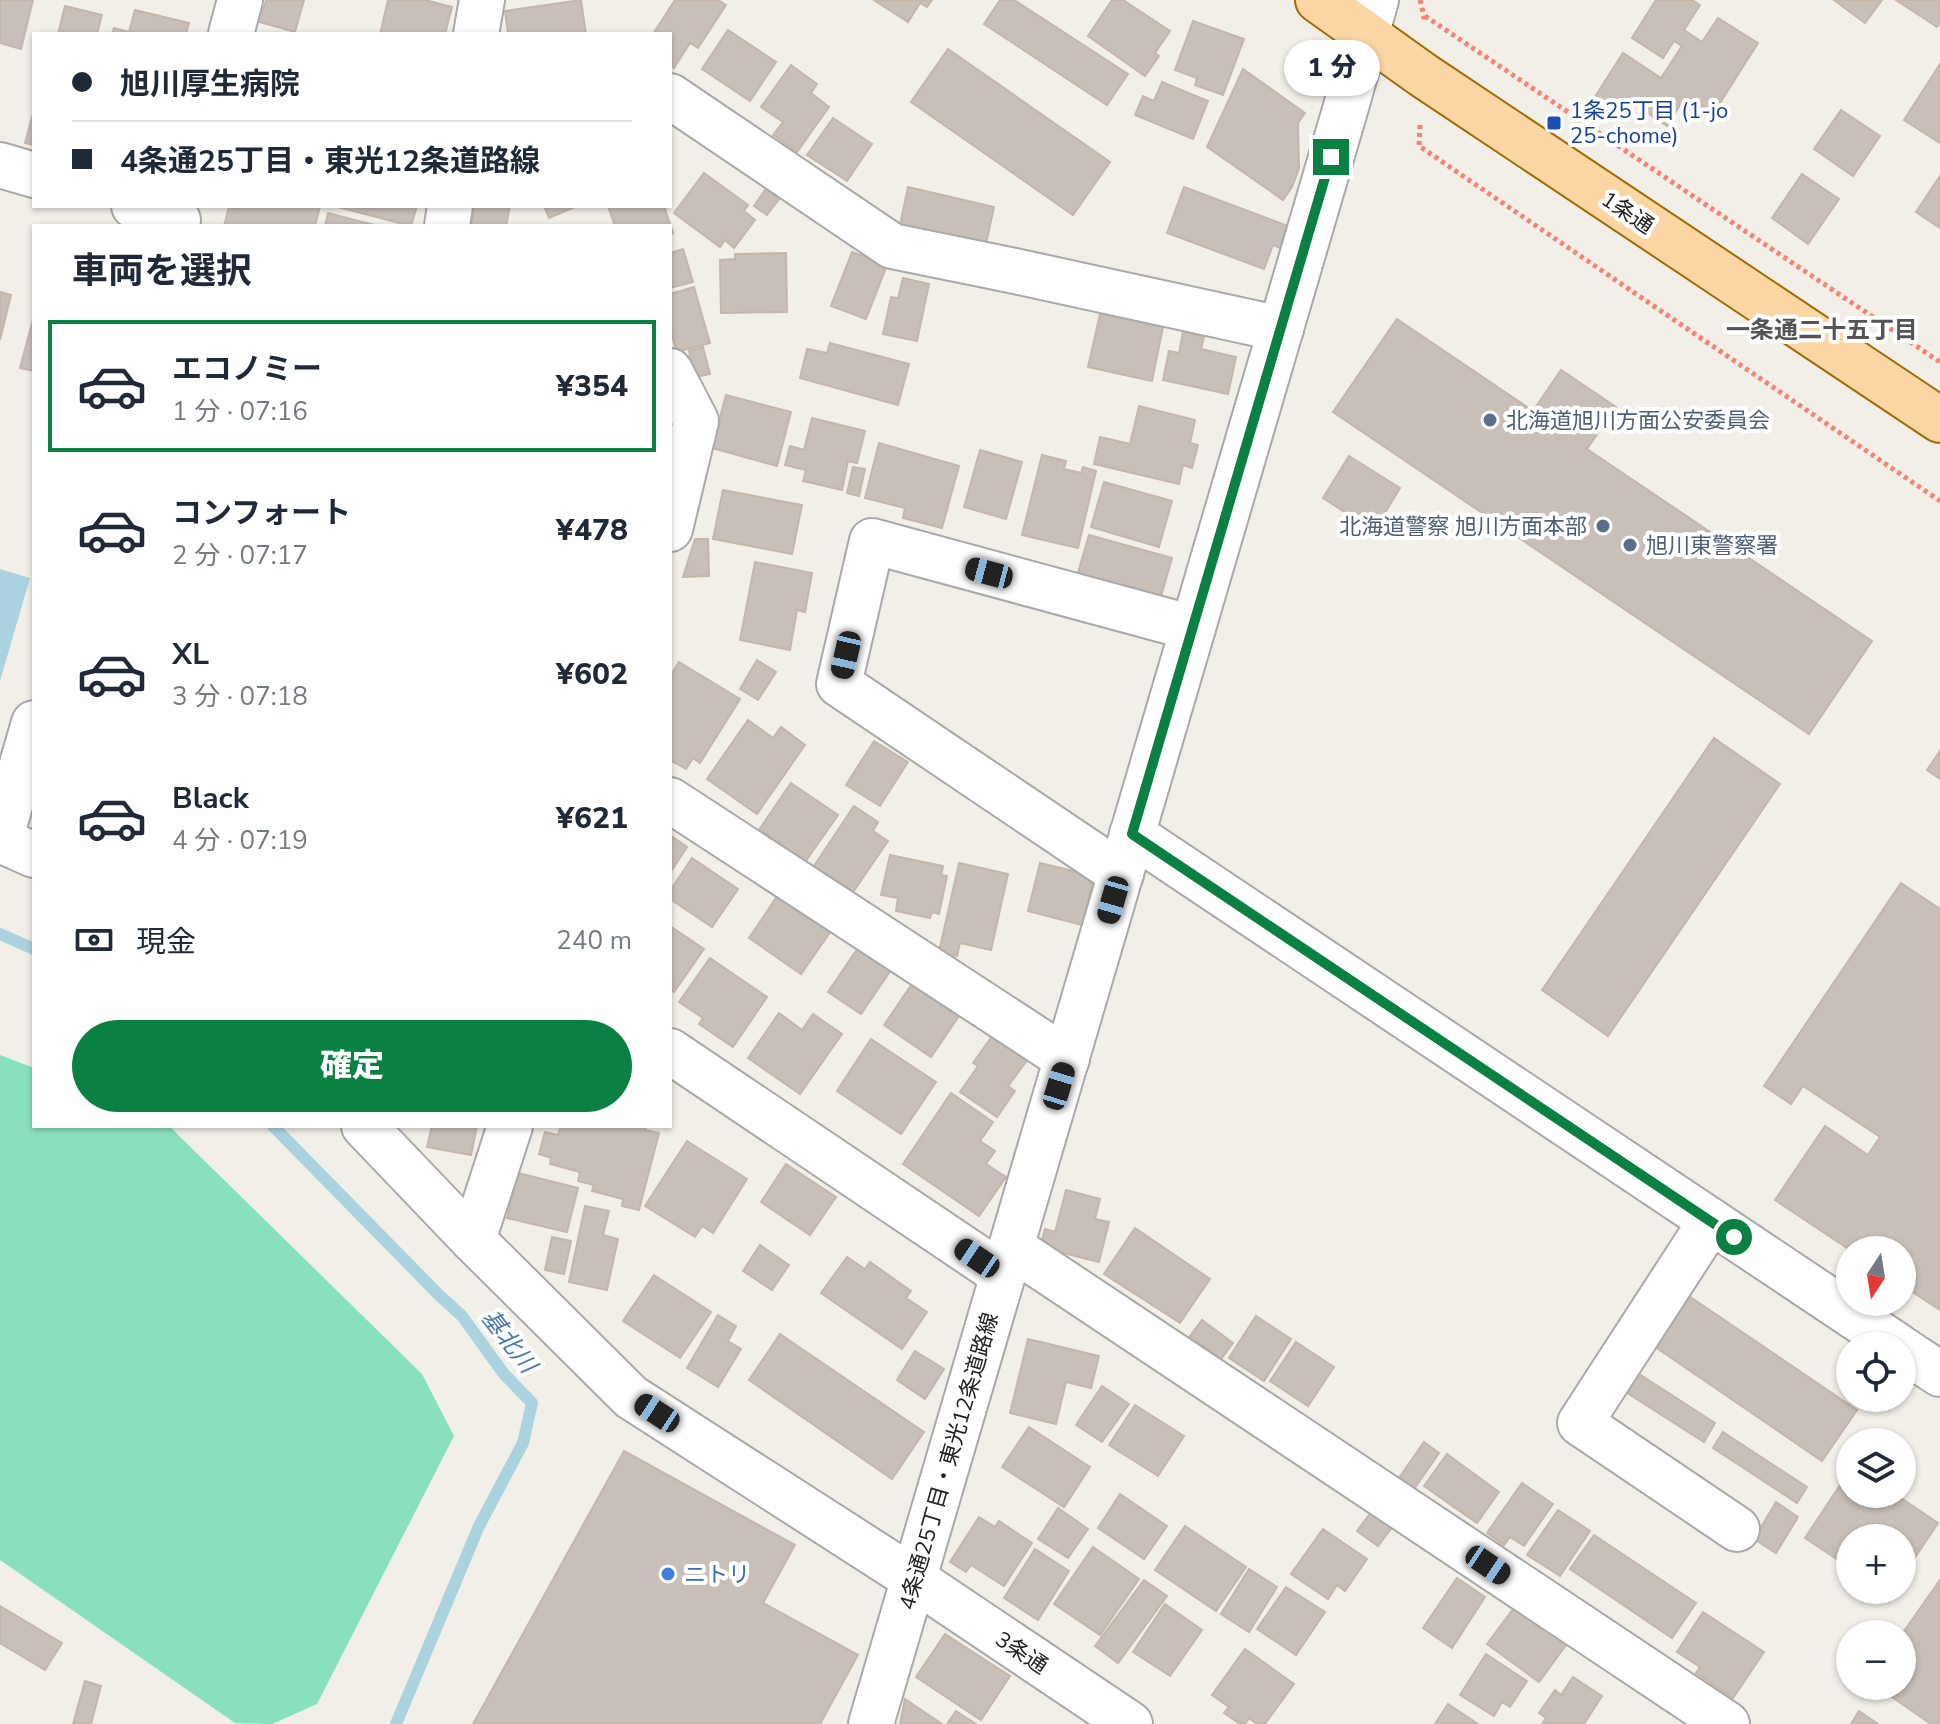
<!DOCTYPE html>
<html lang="ja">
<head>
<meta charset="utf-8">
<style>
	:root { --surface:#fff; --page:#f2f2f3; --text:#1f2937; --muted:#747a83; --line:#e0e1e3; --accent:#0b8043 }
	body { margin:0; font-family:"Nunito Sans","Noto Sans JP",sans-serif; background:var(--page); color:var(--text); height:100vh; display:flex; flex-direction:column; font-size:30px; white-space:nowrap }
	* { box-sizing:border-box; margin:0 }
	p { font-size:26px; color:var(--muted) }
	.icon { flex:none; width:44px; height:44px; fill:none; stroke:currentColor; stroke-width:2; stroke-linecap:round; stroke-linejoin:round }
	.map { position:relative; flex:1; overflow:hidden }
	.side { position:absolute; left:32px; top:224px; width:640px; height:904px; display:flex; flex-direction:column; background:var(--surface); border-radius:0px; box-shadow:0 2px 6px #0004 }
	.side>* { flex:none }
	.guide { position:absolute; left:32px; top:32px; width:640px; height:176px; border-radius:0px; box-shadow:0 2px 6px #0004; display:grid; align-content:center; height:176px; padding:0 40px; background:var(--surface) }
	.needle { width:52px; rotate:192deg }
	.tools { position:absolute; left:1836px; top:1236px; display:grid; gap:16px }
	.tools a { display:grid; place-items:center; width:80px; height:80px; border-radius:50%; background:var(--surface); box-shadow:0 2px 6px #0004; font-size:40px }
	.end { position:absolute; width:36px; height:36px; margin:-18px; border:10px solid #0b8043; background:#fff; box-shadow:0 0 0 4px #fff }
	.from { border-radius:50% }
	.bubble { position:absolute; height:56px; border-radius:28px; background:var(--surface); box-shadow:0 2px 6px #0004; font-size:26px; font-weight:800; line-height:56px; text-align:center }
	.car { position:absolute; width:24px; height:48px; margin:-24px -12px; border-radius:10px; box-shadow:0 0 6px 2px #0007; background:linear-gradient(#222 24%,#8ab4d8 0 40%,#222 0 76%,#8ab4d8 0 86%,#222 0) }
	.guide b { display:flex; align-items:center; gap:28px; height:76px; font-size:30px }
	.guide b+b { border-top:2px solid var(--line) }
	.guide i { width:20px; height:20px; background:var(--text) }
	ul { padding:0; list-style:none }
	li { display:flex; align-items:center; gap:24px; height:132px; margin:0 16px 12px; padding:0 24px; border:4px solid transparent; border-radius:0px }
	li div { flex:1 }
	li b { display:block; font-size:30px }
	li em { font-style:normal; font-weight:800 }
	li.active { border-color:var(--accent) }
	li>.icon { width:72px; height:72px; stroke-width:1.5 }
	h2 { padding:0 40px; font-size:36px; line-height:96px }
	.pay { display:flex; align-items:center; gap:20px; height:88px; padding:0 40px; font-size:30px }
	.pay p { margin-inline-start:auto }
	.cta { display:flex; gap:16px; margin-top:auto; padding:16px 40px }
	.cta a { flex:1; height:92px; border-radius:48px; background:var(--accent); color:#fff; font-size:32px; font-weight:800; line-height:92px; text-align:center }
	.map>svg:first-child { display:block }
	.pitch { fill:#88e0be }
	.water { fill:#aad3df }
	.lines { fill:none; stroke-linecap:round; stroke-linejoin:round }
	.stream { stroke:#aad3df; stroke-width:12 }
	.building { fill:#c7bfb8; stroke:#c4b6ab; stroke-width:2 }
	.minor-casing { stroke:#a9a9a9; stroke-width:48 }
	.major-casing { stroke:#a06b00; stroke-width:48 }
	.path { stroke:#fa8072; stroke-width:5; stroke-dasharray:4 4; stroke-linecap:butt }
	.minor { stroke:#fff; stroke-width:44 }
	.major { stroke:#fcd6a4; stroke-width:44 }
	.route { stroke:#0b8043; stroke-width:10 }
	.transit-dot { fill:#1a4fb4; stroke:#fff; stroke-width:3 }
	.service-dot { fill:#5c6f8a; stroke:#fff; stroke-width:3 }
	.shop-dot { fill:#3f7fe0; stroke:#fff; stroke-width:3 }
	.labels { text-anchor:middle; stroke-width:8; stroke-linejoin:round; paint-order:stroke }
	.transit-label { font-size:22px; fill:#164399; stroke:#fff; text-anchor:start }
	.street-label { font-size:22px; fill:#222; stroke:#fff }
	.service-label { font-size:22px; fill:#4e5e75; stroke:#fff; text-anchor:start }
	.shop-label { font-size:22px; fill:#366cbe; stroke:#fff; text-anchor:start }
	.neighbourhood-label { font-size:24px; font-weight:bold; fill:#555; stroke:#fff }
	.water-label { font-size:24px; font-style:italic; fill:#4a7aab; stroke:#fff }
</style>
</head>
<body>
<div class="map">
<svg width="1940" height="1724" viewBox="0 0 1940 1724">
	<rect width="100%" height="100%" fill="#f2efe9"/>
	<path class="pitch" d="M0 1055 34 1068V1126H169L422 1374 454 1436 317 1704 272 1724 235 1723 0 1560Z"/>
	<path class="water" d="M0 569 30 578 0 681Z"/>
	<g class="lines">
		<g class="stream">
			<path d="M0 934 34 949"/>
			<path d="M273 1126 440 1296 462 1316 504 1374 532 1403 523 1443 479 1526 396 1724"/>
		</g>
	</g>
	<g class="building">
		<path d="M0 0H33L21 49 0 43Z"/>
		<path d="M266 0H304L295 32 260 22Z"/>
		<path d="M388 0H425L452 7 445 34H380Z"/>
		<path d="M581 0 586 34H508L505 11Z"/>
		<path d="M675 0H718L726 5 698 48 690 43 674 68 670 66V34H653Z"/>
		<path d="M874 0H932L927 7 920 3 908 22Z"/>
		<path d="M1000 0H1014L1128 74 1107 105 984 24Z"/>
		<path d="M1112 0H1123L1170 31 1155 53 1159 56 1145 76 1088 36Z"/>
		<path d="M1656 0H1692L1700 5 1684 30 1702 42 1718 18 1758 43 1711 117 1684 99 1667 126 1643 110 1646 106 1633 98 1619 120 1591 103 1623 53 1661 78 1682 46 1674 41 1663 58 1632 38Z"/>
		<path d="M1834 0H1882L1865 23Z"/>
		<path d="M1896 0H1940V23L1937 27Z"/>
		<path d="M65 6 102 15 97 34H58Z"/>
		<path d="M135 10 189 23 186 34H112L114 28 129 32Z"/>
		<path d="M1193 21 1244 39 1223 95 1195 85 1197 78 1175 70Z"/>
		<path d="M728 30 776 62 750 101 702 69Z"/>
		<path d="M948 49 1110 162 1073 215 911 102Z"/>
		<path d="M1940 64V143L1904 120Z"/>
		<path d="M791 65 817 84 811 93 829 107 797 152 773 135 783 122 761 107Z"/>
		<path d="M1243 69 1305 113 1298 123 1299 168 1292 187 1283 200 1207 147Z"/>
		<path d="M1162 82 1208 101 1193 139 1135 115 1143 96 1154 101Z"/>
		<path d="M34 110V145L25 143Z"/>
		<path d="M1841 110 1880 136 1853 176 1814 149Z"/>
		<path d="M833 118 872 144 847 181 807 155Z"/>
		<path d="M704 173 748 205 744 211 755 220 734 248 725 240 720 247 674 213Z"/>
		<path d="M1802 174 1839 199 1808 244 1772 218Z"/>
		<path d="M1940 176V228L1916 212Z"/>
		<path d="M772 180 786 190 767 215 754 206Z"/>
		<path d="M908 187 994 207 986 244 900 225Z"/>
		<path d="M1184 187 1288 226 1280 248 1273 245 1264 269 1167 233Z"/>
		<path d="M237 206H320L315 226H224L229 207 237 209Z"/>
		<path d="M334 206H417L411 226Z"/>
		<path d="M475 206H510L506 226H471Z"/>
		<path d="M544 206H577L549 218Z"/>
		<path d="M608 206H664L673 233 670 235V226H615Z"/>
		<path d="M328 213 378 226H325Z"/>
		<path d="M683 249 693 282 670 288V253Z"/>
		<path d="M852 252 887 265 866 319 831 306Z"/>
		<path d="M786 253 787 312 721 313 720 260 735 259V254Z"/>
		<path d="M903 278 929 284 917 341 883 334 891 297 898 298Z"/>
		<path d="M694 287 710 343 677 352 670 328V294Z"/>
		<path d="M0 292 11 295 0 340Z"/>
		<path d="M1100 314 1163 327 1152 381 1088 367Z"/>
		<path d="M34 316V371L20 368Z"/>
		<path d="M1397 319 1533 411 1561 370 1616 407 1587 449 1872 641 1809 734 1333 412Z"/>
		<path d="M1183 332 1204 337 1201 349 1236 357 1228 394 1163 380 1169 351 1179 353Z"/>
		<path d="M830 343 909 364 898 405 800 378 807 349 827 353Z"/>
		<path d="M703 347 710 374 695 377 689 351Z"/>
		<path d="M726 395 791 412 777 466 712 448Z"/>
		<path d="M1139 406 1195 420 1190 443 1198 445 1192 468 1183 465 1179 484 1094 464 1100 437 1130 444Z"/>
		<path d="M812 418 865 431 857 463 848 461 842 490 803 481 806 470 785 465 790 446 804 450Z"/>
		<path d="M879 443 959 466 942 528 903 518 905 508 865 498Z"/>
		<path d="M980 450 1022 462 1006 519 964 507Z"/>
		<path d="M1042 455 1066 461 1064 469 1081 473 1083 467 1096 471 1078 548 1022 535Z"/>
		<path d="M1349 456 1400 488 1374 531 1323 498Z"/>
		<path d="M853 467 865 469 859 496 847 493Z"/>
		<path d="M1104 482 1172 501 1159 547 1091 527Z"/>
		<path d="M723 490 802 505 792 554 713 539Z"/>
		<path d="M1089 535 1172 558 1160 600 1077 576Z"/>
		<path d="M695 539H708L709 576 683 577Z"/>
		<path d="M755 562 812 573 805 612 797 610 790 650 740 640Z"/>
		<path d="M757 660 776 672 758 700 740 689Z"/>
		<path d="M679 662 740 699 700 763 693 758 686 769 670 760V677Z"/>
		<path d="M748 720 773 738 781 727 805 745 757 814 707 779Z"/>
		<path d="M1714 738 1780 784 1608 1036 1542 990Z"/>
		<path d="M874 741 908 762 880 806 846 785Z"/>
		<path d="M1940 751V779L1927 770Z"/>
		<path d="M791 783 838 815 805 862 759 830Z"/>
		<path d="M854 806 878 822 873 831 888 841 853 892 814 866Z"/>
		<path d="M670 835 687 847 670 873Z"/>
		<path d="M890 855 943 866 941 875 947 876 939 914 932 912 930 918 896 911 898 898 881 895Z"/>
		<path d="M692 858 738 889 712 927 670 899V891Z"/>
		<path d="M959 863 1008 874 991 950 960 943 957 956 939 952Z"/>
		<path d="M1040 863 1094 876 1082 925 1028 911Z"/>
		<path d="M1901 883 1940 909V1310L1902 1285V1250H1850L1775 1200 1825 1126 1868 1155 1880 1137 1803 1086 1791 1104 1764 1086Z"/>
		<path d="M778 895 831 931 801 974 749 938Z"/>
		<path d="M670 926 704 949 674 992 670 989Z"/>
		<path d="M858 948 891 970 861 1014 828 992Z"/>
		<path d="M710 958 767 997 733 1047 699 1024 703 1018 679 1002Z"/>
		<path d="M912 984 959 1016 931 1057 884 1025Z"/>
		<path d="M779 1013 802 1030 813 1014 842 1034 800 1094 748 1058Z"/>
		<path d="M993 1035 1028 1059 1008 1086 1015 1091 997 1117 960 1092 978 1066 973 1063Z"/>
		<path d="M871 1039 936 1082 901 1134 837 1091Z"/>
		<path d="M951 1093 993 1122 980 1141 995 1151 986 1164 1006 1177 979 1216 903 1164Z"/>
		<path d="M432 1126H477L471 1155 427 1147Z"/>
		<path d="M561 1126H646L645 1130 659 1133 639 1210 622 1206 623 1199 592 1191 594 1185 578 1181 580 1172 550 1164 551 1158 539 1154 545 1132 558 1135Z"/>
		<path d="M687 1141 747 1179 713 1233 702 1226 695 1237 645 1206Z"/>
		<path d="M786 1164 836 1197 810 1235 761 1202Z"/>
		<path d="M518 1173 578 1188 567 1232 507 1218Z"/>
		<path d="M1066 1190 1100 1199 1095 1219 1109 1222 1099 1262 1040 1247 1045 1229 1055 1232Z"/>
		<path d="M585 1206 609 1211 603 1235 618 1239 607 1290 569 1282Z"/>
		<path d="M1135 1228 1210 1279 1180 1323 1104 1274Z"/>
		<path d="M552 1237 571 1241 564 1274 545 1270Z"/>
		<path d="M760 1245 789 1265 772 1290 743 1271Z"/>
		<path d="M847 1257 865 1269 870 1262 911 1291 906 1298 927 1312 902 1349 821 1293Z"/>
		<path d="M654 1275 711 1312 680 1358 623 1321Z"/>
		<path d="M1680 1290 1857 1410 1822 1461 1645 1340Z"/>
		<path d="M718 1315 736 1326 728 1341 741 1349 718 1387 687 1368Z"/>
		<path d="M1256 1316 1291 1339 1264 1381 1229 1358Z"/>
		<path d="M1202 1320 1233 1343 1221 1359 1190 1336Z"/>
		<path d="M780 1334 924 1432 892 1479 749 1380Z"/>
		<path d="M1028 1339 1099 1356 1091 1388 1066 1382 1056 1424 1010 1413Z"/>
		<path d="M1296 1342 1334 1367 1308 1406 1270 1381Z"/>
		<path d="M915 1351 944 1369 925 1399 897 1380Z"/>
		<path d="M1633 1370 1715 1423 1704 1442 1621 1389Z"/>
		<path d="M1102 1386 1129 1404 1102 1442 1076 1425Z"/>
		<path d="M1135 1405 1184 1436 1158 1476 1109 1445Z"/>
		<path d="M1029 1427 1090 1467 1064 1507 1002 1467Z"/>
		<path d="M1723 1432 1807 1487 1797 1503 1713 1448Z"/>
		<path d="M1424 1442 1439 1453 1414 1489 1399 1478Z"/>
		<path d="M624 1451 795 1545 763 1603 858 1655 820 1724H473Z"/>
		<path d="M1447 1454 1499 1492 1477 1523 1424 1486Z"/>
		<path d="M1850 1470V1494H1895L1938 1523 1902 1577V1538H1850V1568L1805 1538Z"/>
		<path d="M1522 1483 1553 1504 1524 1546 1510 1537 1504 1545 1487 1533Z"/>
		<path d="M1120 1494 1167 1526 1144 1559 1098 1528Z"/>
		<path d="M1776 1502 1798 1517 1776 1553 1754 1539Z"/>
		<path d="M1375 1507 1396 1522 1378 1546 1357 1531Z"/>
		<path d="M1058 1508 1088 1529 1068 1558 1038 1539Z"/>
		<path d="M1558 1510 1590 1531 1560 1576 1527 1555Z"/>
		<path d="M979 1517 995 1527 999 1521 1032 1543 1004 1586 971 1565 966 1572 950 1562Z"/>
		<path d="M1185 1526 1246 1567 1216 1611 1155 1570Z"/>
		<path d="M1323 1529 1367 1559 1345 1591 1337 1585 1328 1599 1291 1574Z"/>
		<path d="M1594 1535 1696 1603 1672 1638 1570 1569Z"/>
		<path d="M1093 1547 1139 1579 1100 1635 1054 1604Z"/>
		<path d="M1035 1549 1069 1571 1038 1620 1004 1598Z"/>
		<path d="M1249 1569 1277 1587 1249 1632 1221 1614Z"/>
		<path d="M1457 1578 1485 1597 1452 1648 1423 1628Z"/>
		<path d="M1144 1580 1167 1596 1118 1663 1095 1646Z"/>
		<path d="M1940 1580V1724H1931L1876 1686H1902V1634Z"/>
		<path d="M1286 1587 1325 1612 1296 1655 1257 1629Z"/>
		<path d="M1165 1604 1202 1630 1170 1676 1133 1652Z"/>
		<path d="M1517 1604 1569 1641 1539 1682 1487 1644Z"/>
		<path d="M0 1606 62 1643 45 1670 0 1643Z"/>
		<path d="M1703 1612 1764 1652 1733 1698 1696 1673 1700 1667 1677 1652Z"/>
		<path d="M945 1634 1010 1676 981 1720 916 1677Z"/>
		<path d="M1245 1649 1294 1684 1265 1724H1257L1249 1718 1245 1724H1240L1224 1713 1229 1707 1212 1695Z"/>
		<path d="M1486 1654 1527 1681 1510 1707 1502 1702 1494 1716 1460 1695Z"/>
		<path d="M1573 1677 1602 1696 1584 1724H1542L1546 1718 1539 1713 1555 1690 1561 1695Z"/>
		<path d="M85 1681 101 1686 91 1724H73Z"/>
		<path d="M905 1699 942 1724H900Z"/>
		<path d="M1448 1704 1478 1724H1435Z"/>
		<path d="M956 1711 976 1724H947Z"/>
		<path d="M1859 1711 1878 1724H1851Z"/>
	</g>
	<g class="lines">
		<g class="minor-casing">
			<g id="minor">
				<path d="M231 34 240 0"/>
				<path d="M476 34 482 0"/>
				<path d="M670 96 892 246 1010 270 1281 329"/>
				<path d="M0 165 34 175"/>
				<path d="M134 206 178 220"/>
				<path d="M447 226 450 206"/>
				<path d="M670 371 696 421 670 529"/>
				<path d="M34 723 0 840 34 855"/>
				<path d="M670 800 1067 1059"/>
				<path d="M1132 834 1898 1346"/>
				<path d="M1121 874 839 684 872 541 1193 628"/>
				<path d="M670 1051 1003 1275"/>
				<path d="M364 1126 473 1240 631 1397 914 1579 1130 1724"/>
				<path d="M1711 1221 1580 1423 1737 1529"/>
				<path d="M473 1240 510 1126"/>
				<path d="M1011 1247 1727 1724"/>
				<path d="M1902 1349 1940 1374"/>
				<path d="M871 1724 1348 100 1376 0"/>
			</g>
		</g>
		<g class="major-casing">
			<path id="major" d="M1318 0 1423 75 1940 420"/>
		</g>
		<g class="path">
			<path d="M1420 0 1424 16V23"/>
			<path d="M1425 16 1940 362"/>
			<path d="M1420 125 1419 146 1940 501"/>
		</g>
		<use href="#minor" class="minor"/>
		<use href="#major" class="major"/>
	</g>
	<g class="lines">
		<path class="route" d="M1331 157 1132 834 1734 1237"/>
	</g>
	<rect class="transit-dot" x="1546" y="115" width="16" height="16" rx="4"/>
	<g class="service-dot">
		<circle cx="1490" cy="420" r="8"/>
		<circle cx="1603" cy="526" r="8"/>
		<circle cx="1630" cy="545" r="8"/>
	</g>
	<circle class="shop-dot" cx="668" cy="1574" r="8"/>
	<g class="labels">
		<g class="transit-label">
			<text x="1570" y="118">1条25丁目 (1-jo<tspan x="1570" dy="25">25-chome)</tspan></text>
		</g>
		<g class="street-label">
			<text transform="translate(1628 212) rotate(34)" y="8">1条通</text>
			<text transform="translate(948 1461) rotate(-74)" y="8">4条通25丁目・東光12条道路線</text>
			<text transform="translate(1022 1652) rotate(34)" y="8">3条通</text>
		</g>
		<g class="service-label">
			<text x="1506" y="428">北海道旭川方面公安委員会</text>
			<text x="1587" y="534" text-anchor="end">北海道警察 旭川方面本部</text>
			<text x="1646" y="553">旭川東警察署</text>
		</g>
		<g class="shop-label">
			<text x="684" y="1582">ニトリ</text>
		</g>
		<g class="neighbourhood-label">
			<text x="1822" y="338">一条通二十五丁目</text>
		</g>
		<g class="water-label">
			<text transform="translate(509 1341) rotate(52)" y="8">基北川</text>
		</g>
	</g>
</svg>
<div class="tools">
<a><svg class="needle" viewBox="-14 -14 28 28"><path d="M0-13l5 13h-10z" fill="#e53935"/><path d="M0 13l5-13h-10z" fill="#747a83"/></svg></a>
<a><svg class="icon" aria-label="locate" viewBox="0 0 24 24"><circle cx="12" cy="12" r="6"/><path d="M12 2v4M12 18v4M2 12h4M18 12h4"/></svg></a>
<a><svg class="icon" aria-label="layers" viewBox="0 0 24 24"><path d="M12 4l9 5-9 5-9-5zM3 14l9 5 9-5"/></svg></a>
<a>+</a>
<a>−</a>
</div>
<i class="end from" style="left:1734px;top:1237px"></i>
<i class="end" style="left:1331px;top:157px"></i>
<div class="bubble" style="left:1284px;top:40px;width:96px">1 分</div>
<i class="car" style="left:989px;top:573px;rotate:285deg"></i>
<i class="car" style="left:846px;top:655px;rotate:193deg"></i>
<i class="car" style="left:1113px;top:900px;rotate:196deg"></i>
<i class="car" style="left:1059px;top:1086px;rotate:17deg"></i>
<i class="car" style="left:977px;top:1258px;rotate:304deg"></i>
<i class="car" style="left:657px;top:1413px;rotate:303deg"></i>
<i class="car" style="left:1488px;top:1565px;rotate:124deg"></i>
<div class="guide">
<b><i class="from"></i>旭川厚生病院</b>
<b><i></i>4条通25丁目・東光12条道路線</b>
</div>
<section class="side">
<h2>車両を選択</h2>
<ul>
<li class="active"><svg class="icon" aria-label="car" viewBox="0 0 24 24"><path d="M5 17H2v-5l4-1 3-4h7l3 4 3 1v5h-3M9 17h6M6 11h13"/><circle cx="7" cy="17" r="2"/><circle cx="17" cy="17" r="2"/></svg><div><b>エコノミー</b><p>1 分 · 07:16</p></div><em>¥354</em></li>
<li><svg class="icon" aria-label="car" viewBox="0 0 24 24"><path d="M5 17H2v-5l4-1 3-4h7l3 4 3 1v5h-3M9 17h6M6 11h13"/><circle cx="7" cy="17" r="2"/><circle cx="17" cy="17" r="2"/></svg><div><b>コンフォート</b><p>2 分 · 07:17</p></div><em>¥478</em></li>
<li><svg class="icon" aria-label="car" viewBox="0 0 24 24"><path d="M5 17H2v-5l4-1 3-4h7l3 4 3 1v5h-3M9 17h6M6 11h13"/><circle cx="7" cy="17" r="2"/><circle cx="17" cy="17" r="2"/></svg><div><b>XL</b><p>3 分 · 07:18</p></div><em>¥602</em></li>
<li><svg class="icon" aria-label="car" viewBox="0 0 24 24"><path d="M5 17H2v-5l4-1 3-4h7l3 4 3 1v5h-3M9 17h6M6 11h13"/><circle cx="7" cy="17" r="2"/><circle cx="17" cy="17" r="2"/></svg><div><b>Black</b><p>4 分 · 07:19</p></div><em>¥621</em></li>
</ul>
<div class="pay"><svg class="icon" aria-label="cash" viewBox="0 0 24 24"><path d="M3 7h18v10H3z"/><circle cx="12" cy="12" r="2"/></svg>現金<p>240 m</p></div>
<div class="cta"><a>確定</a></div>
</section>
</div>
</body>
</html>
